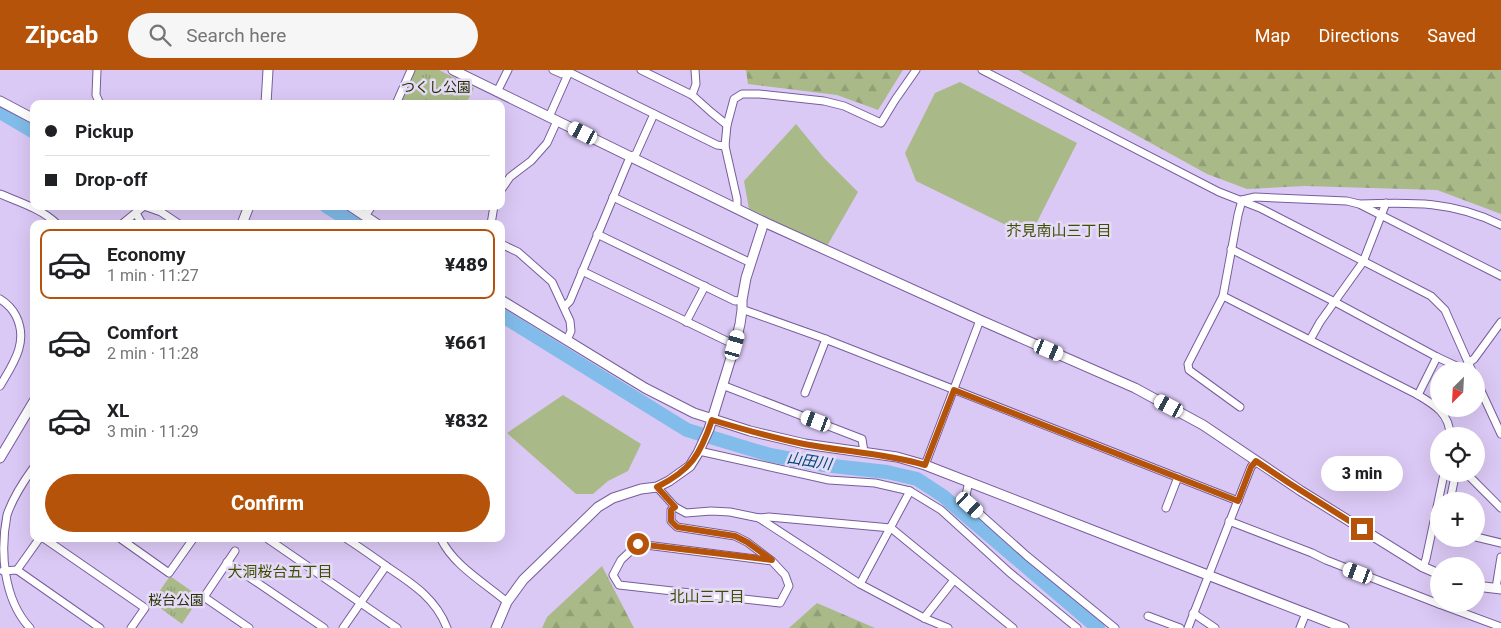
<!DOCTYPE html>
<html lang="en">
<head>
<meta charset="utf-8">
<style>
	:root { --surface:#fff; --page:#f6f6f6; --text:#202124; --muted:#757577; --line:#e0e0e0; --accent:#b45309 }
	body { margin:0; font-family:Roboto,"Noto Sans JP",sans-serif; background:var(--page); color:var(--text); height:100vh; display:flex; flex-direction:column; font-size:19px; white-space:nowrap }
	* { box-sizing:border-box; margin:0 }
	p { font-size:16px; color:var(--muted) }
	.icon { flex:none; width:28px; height:28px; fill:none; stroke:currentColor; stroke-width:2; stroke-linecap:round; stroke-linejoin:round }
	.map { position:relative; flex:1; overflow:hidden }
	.details { position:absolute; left:30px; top:150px; width:475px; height:322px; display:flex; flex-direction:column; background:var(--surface); border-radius:10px; box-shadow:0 5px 20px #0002 }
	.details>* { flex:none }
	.top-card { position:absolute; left:30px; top:30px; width:475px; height:110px; border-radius:10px; box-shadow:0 5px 20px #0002; display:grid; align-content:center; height:110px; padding:0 15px; background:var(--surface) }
	.needle { width:32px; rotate:204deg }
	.buttons { position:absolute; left:1430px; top:292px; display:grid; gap:10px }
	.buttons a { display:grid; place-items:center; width:55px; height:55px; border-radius:50%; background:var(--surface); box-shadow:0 5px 20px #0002; font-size:25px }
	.end { position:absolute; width:22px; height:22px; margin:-11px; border:6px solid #b45309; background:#fff; box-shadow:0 0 0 2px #fff }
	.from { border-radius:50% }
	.bubble { position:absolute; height:35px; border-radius:18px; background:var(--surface); box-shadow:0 5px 20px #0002; font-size:16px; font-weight:800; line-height:35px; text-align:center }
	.car { position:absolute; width:15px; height:30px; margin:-15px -8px; border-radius:6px; box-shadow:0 0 4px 1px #0007; background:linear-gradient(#fff 24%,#345 0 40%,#fff 0 76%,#345 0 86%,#fff 0) }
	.top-card b { display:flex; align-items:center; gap:18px; height:48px; font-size:19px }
	.top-card b+b { border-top:1px solid var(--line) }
	.top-card i { width:12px; height:12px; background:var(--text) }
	ul { padding:9px 0 0; list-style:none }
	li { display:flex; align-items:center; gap:15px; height:70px; margin:0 10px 8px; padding:0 5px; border:2px solid transparent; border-radius:10px }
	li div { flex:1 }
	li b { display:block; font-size:19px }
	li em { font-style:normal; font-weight:800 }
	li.selected { border-color:var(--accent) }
	li>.icon { width:45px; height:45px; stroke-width:1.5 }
	.action { display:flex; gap:10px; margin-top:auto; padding:10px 15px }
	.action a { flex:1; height:58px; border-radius:30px; background:var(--accent); color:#fff; font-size:20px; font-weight:800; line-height:58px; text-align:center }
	header { display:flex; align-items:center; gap:30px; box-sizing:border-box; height:70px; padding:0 25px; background:var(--accent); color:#fff }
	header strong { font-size:24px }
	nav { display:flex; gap:28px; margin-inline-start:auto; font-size:18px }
	.search { width:350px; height:45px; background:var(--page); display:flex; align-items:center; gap:12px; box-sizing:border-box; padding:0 18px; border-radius:28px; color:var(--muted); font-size:19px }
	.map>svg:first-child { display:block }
	.grass { fill:#a9ba88 }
	.forest { fill:url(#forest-firs) }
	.park { fill:url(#park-tufts) }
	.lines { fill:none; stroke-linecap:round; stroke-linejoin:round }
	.river { stroke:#82bcea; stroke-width:14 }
	.minor-casing { stroke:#785c9d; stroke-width:9 }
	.tertiary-casing { stroke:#785c9d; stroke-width:11 }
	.minor { stroke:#fff; stroke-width:7 }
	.tertiary { stroke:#fff; stroke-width:9 }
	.route { stroke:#b45309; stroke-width:6 }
	.labels { text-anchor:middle; stroke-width:5; stroke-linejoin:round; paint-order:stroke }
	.park-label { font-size:14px; fill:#263301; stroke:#e5daf7 }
	.neighbourhood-label { font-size:15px; fill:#3e5000; stroke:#e5daf7 }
	.water-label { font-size:15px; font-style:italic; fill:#004a74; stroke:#e5daf7 }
</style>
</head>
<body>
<header>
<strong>Zipcab</strong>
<div class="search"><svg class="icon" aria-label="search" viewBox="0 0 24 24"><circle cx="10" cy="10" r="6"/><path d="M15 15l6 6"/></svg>Search here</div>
<nav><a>Map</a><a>Directions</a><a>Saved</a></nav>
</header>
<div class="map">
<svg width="1501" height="558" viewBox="0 0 1501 558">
	<defs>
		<pattern id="forest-firs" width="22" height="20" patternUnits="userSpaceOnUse" patternTransform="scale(1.25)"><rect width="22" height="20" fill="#a9ba88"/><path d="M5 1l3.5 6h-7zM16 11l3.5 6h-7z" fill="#919f76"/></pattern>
		<pattern id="park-tufts" width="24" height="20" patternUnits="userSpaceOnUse" patternTransform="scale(1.25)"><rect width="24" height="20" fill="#a9ba88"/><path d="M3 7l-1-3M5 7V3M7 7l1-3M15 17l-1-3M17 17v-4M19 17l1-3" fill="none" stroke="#919f76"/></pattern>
	</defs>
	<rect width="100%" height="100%" fill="#dbc9f5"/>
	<g class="grass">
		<path d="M960 12 1077 73 1036 154 1016 160 916 111 905 83 935 23Z"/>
		<path d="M796 54 824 88 858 122 827 176 749 139 744 111Z"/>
		<path d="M563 325 641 374 628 401 608 411 593 424H576L507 363Z"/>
	</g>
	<g class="forest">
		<path d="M746 0H903L878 40 837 25 748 14Z"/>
		<path d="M1018 0H1501V144L1437 120 1305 116 1247 119 1207 104Z"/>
		<path d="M602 496 634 558H542L547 547Z"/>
		<path d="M817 533 875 558H789Z"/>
	</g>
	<g class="park">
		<path d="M414 0H439L474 18 466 34H399Z"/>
		<path d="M170 506 200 527 182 554 152 532Z"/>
	</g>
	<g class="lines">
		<g class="river">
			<path d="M0 42 34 62"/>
			<path d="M326 136 355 154"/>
			<path d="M501 245 687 360 770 385 824 395 887 402 917 409 943 426 1098 558"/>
		</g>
		<g class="minor-casing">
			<g id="minor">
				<path d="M97 0 96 25 100 34"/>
				<path d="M553 0 562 4 569 2 717 75 725 76"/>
				<path d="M641 0 692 25 711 42 727 55"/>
				<path d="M982 0 1219 122 1260 138 1431 226 1445 240 1472 301"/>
				<path d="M497 22 508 0"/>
				<path d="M692 25 696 14 695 0"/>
				<path d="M396 34 411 0"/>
				<path d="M549 47 569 2V0"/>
				<path d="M501 120 510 107 531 91 547 73 557 51"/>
				<path d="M0 124C19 132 42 139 57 154"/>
				<path d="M613 127 751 193"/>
				<path d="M1242 130 1255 127 1347 131 1359 134 1501 206"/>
				<path d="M1360 134C1411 132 1454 131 1501 155"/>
				<path d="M144 136 161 142 179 154"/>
				<path d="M737 139V129L725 76 727 55 734 29 742 24H759L824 31 844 36 881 53 895 30 916 0"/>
				<path d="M136 143 142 154"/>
				<path d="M365 146 372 136"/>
				<path d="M122 154 144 136"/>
				<path d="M491 154 494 136"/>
				<path d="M597 164 735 231 742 230"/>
				<path d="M501 174 518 182 552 212 570 251 571 261 567 270"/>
				<path d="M1231 179 1335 232 1437 287 1467 301"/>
				<path d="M582 201 735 275"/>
				<path d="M1223 226 1418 325C1435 335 1450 344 1450 366"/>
				<path d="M0 229C8 234 12 238 16 246 29 272 13 294 0 316"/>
				<path d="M564 237 570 231 630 87 636 84 654 44"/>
				<path d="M742 240 747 241 820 267 1238 431"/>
				<path d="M686 252 705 216"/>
				<path d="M1310 270 1320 252 1363 192 1386 133"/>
				<path d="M1468 293 1474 289 1501 252"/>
				<path d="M1476 310 1501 364"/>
				<path d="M722 315 862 369 864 382"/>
				<path d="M805 323 826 269"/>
				<path d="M1418 325 1437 287"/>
				<path d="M1240 337 1189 300 1188 294 1223 226 1238 145 1242 130"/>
				<path d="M699 381 829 410 875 413 910 421 941 440 1009 502 1077 558"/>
				<path d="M925 395 980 250"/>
				<path d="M1467 404 1501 438"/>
				<path d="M969 411 966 425 970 435 1027 486 1115 558"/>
				<path d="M657 417 675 437 686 443 711 441 730 442 759 448 860 514 924 548 948 558"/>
				<path d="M1450 431 1455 406 1458 404"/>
				<path d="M675 437 671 440V451L677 457 735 466 747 472 772 491 785 505 789 516 780 533 619 515 613 505 621 490 638 474 772 491"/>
				<path d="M1166 438 1178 407"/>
				<path d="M759 448 769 447 891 458 1013 558"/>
				<path d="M1229 451 1312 483 1326 490 1439 534"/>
				<path d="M1476 467 1501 473"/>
				<path d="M45 469 145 538 131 558"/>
				<path d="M121 469 169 503 193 469"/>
				<path d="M268 469 397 558"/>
				<path d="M347 469C361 478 375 488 389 498 413 514 436 529 447 558"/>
				<path d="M441 469C454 496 485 513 507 532"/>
				<path d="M235 481 204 527 249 558"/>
				<path d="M227 492 324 558"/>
				<path d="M1423 497 1426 489 1444 404"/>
				<path d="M17 500 39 469"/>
				<path d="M3 501 17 500 100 558"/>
				<path d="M860 514 910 421"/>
				<path d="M1496 518 1501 487"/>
				<path d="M1439 534 1501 557"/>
				<path d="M1193 543 1215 558"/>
				<path d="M1148 546 1180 558"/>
				<path d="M924 548 954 510"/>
				<path d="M30 558C3 529 0 481 7 445 13 427 23 412 34 397"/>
				<path d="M343 558 386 496"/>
				<path d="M1188 558 1251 397 1256 391"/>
				<path d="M1300 558 1306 543"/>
			</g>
		</g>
		<g class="tertiary-casing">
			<g id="tertiary">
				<path d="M453 0 764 152 980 250 1135 318 1203 355 1301 421 1423 497 1439 504"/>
				<path d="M0 31 34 49"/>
				<path d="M266 34 268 0"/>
				<path d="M350 136 377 154"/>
				<path d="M242 154 249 136"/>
				<path d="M501 230 645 318 694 343 750 361 805 374 897 387 925 395 1344 558"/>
				<path d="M0 388 34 331"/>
				<path d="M1476 516 1501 519"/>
				<path d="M496 558 507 532 523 510 598 437 613 428 641 419 657 417 669 411 690 396 698 383 709 359 735 275 740 254 742 240V230L746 208 764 152"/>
			</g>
		</g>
		<use href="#minor" class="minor"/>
		<use href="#tertiary" class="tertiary"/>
	</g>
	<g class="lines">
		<path class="route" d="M638 474 772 490 747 472 735 466 677 457 671 451V440L675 437 657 417C691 400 700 385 712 350 742 359 773 368 804 374 846 382 883 383 925 395L954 320 1238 431 1251 397 1256 391 1289 413 1362 459"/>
	</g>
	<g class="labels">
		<g class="park-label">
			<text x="436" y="22">つくし公園</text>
			<text x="176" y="535">桜台公園</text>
		</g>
		<g class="neighbourhood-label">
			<text x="1059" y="166">芥見南山三丁目</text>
			<text x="280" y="507">大洞桜台五丁目</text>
			<text x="707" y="532">北山三丁目</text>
		</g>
		<g class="water-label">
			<text transform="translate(809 391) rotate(9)" y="5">山田川</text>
		</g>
	</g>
</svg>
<div class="buttons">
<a><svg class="needle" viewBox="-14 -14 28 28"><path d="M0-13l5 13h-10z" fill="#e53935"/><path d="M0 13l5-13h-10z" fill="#757577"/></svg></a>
<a><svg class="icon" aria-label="locate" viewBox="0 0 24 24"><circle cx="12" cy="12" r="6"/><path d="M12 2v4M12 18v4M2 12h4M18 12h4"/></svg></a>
<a>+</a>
<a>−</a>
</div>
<i class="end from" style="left:638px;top:474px"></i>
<i class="end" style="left:1362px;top:459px"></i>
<div class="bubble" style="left:1321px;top:386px;width:82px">3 min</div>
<i class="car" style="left:583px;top:63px;rotate:297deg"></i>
<i class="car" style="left:735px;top:275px;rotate:16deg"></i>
<i class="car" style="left:1049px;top:280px;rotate:113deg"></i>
<i class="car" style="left:1169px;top:336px;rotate:298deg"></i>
<i class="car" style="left:816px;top:351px;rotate:291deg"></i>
<i class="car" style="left:970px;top:435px;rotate:132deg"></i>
<i class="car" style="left:1358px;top:503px;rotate:291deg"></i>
<div class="top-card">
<b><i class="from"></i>Pickup</b>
<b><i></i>Drop-off</b>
</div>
<section class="details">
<ul>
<li class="selected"><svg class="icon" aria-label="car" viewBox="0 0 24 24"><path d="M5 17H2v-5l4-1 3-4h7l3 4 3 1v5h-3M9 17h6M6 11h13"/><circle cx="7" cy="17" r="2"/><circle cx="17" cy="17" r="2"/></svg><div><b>Economy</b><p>1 min · 11:27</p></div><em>¥489</em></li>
<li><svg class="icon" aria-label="car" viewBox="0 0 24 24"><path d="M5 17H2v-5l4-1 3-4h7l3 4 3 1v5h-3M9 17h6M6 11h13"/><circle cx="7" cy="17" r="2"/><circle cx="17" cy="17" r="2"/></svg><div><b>Comfort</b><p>2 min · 11:28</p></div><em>¥661</em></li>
<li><svg class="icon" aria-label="car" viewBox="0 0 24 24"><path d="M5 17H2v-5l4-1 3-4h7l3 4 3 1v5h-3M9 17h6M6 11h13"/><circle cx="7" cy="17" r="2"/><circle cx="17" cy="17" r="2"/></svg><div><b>XL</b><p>3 min · 11:29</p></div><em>¥832</em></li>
</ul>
<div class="action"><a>Confirm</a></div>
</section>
</div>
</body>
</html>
